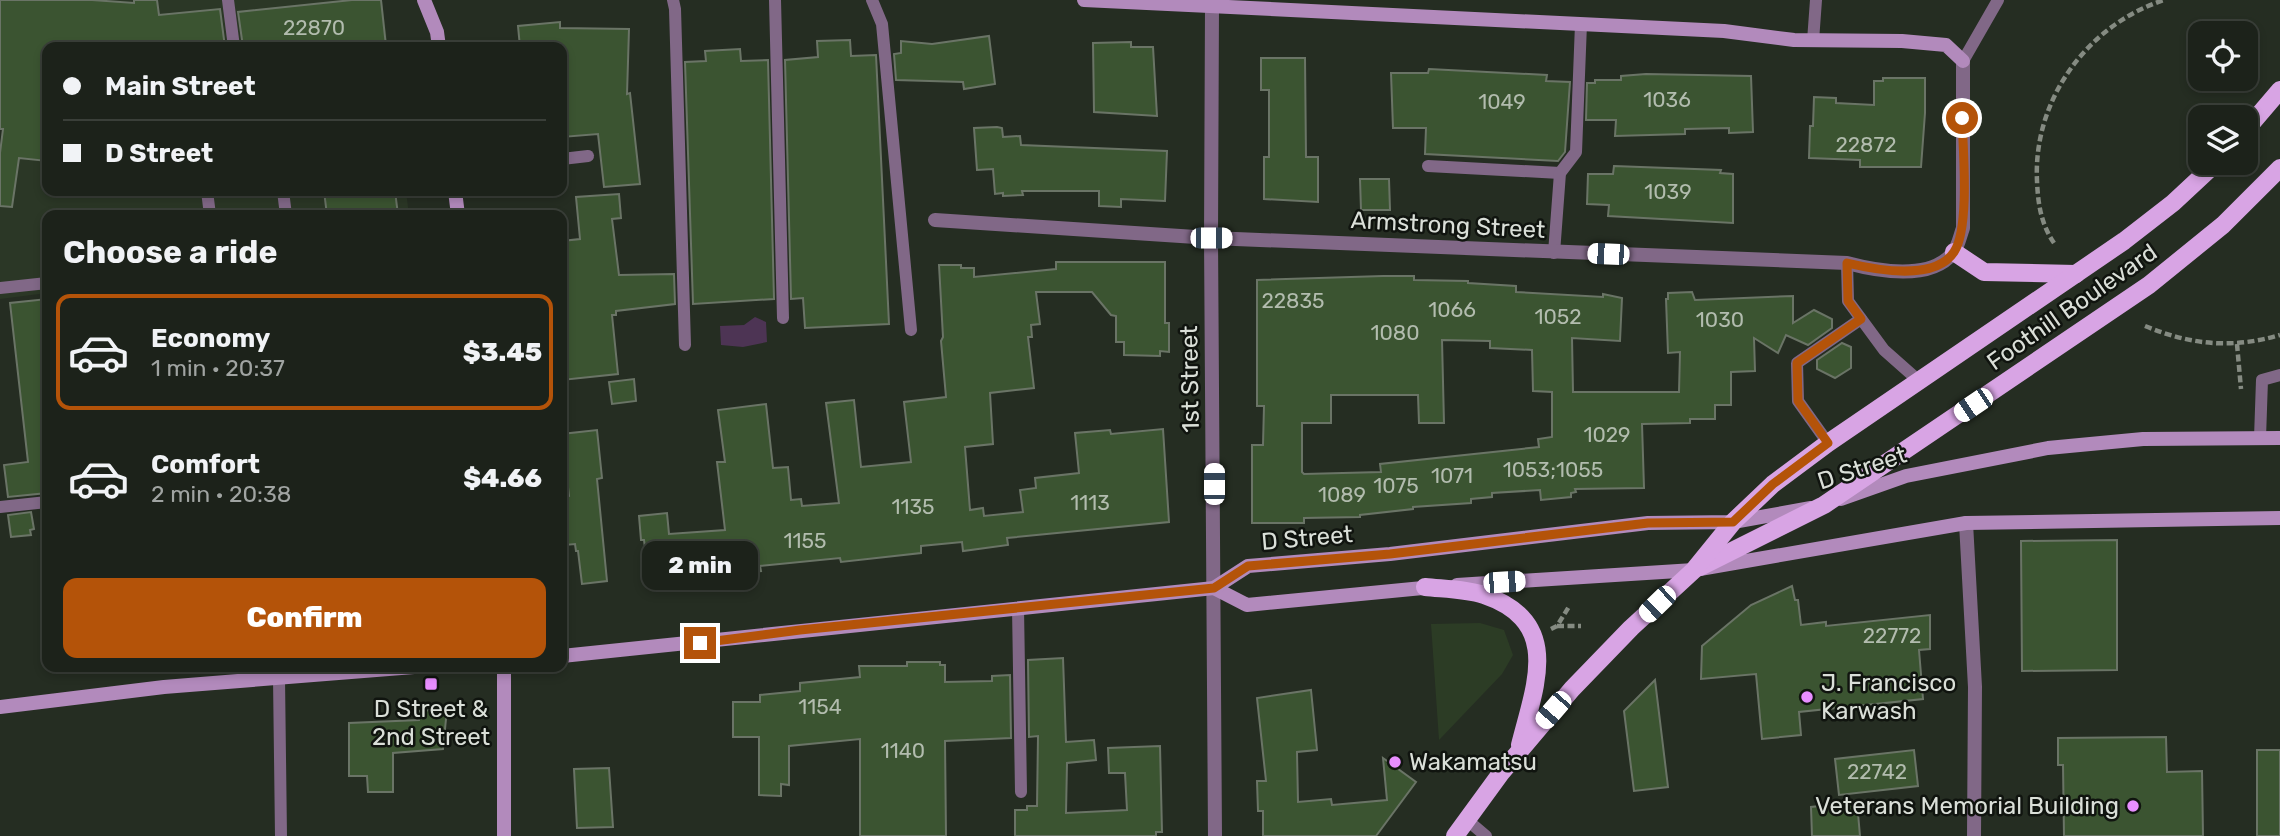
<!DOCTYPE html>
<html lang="en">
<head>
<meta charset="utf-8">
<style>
	:root { --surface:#1c221a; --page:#292f27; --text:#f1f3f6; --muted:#a0a4a2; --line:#3a3f39; --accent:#b45309 }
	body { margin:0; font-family:Rubik,sans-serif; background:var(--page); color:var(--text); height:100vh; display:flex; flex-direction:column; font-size:26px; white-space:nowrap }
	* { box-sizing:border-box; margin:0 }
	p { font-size:23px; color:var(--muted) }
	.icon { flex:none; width:38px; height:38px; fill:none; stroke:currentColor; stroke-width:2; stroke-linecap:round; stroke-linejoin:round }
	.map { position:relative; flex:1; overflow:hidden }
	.panel { position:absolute; left:42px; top:210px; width:525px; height:462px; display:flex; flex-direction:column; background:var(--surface); border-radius:14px; box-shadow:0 4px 10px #0003,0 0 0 2px var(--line) }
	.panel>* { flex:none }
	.guide { position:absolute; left:42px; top:42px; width:525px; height:154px; border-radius:14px; box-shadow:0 4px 10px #0003,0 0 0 2px var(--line); display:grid; align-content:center; height:154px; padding:0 21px; background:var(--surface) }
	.tools { position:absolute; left:2188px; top:21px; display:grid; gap:14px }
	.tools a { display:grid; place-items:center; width:70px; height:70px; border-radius:14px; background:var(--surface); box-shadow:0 4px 10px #0003,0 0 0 2px var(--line); font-size:35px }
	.end { position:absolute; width:32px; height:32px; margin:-16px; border:9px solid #b45309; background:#fff; box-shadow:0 0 0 4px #fff }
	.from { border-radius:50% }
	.bubble { position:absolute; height:49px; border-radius:14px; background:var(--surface); box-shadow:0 4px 10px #0003,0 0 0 2px var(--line); font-size:23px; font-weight:800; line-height:49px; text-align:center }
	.car { position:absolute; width:21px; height:42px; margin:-21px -10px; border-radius:9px; box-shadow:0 0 5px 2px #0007; background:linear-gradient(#fff 24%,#345 0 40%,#fff 0 76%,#345 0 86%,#fff 0) }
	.guide b { display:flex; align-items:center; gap:24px; height:66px; font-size:26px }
	.guide b+b { border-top:2px solid var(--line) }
	.guide i { width:18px; height:18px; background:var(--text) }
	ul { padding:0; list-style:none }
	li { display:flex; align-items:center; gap:21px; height:116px; margin:0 14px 10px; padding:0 7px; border:4px solid transparent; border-radius:14px }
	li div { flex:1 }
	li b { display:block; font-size:26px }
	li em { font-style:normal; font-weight:800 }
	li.active { border-color:var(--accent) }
	li>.icon { width:63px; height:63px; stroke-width:1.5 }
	h2 { padding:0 21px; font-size:32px; line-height:84px }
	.primary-button { display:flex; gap:14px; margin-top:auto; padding:14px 21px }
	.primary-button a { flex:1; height:80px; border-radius:14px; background:var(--accent); color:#fff; font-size:28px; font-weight:800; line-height:80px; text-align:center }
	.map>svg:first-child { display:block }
	.built { fill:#2b3726 }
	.green { fill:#2c3c25 }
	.water { fill:#4d3454 }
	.building { fill:#3b5431; stroke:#6a7466; stroke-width:2; fill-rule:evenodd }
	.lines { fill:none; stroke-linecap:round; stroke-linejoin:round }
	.path { stroke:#858b82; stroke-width:4.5; stroke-dasharray:7 3.5; stroke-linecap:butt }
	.lane { stroke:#816887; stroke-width:12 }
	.street { stroke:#816887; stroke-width:14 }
	.secondary { stroke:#b28abc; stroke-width:14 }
	.primary { stroke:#d8a4e4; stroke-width:18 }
	.route { stroke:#b45309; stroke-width:9 }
	.poi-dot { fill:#e88eff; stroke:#10140f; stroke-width:2.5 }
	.labels { text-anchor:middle; stroke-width:5; stroke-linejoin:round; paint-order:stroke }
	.number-label { font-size:21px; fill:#b2bcae }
	.street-label { font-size:24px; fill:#dadfd8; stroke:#10140f }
	.poi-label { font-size:24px; fill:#dadfd8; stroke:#10140f; text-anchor:start }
</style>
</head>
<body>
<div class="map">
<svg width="2280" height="836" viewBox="0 0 2280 836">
	<rect width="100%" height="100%" fill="#252d22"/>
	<path class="built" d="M36 0H382L388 47H47V191H406L409 215H47V293L0 299V153L2 139 21 142Z"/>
	<path class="green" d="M1480 623 1504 630 1513 655 1502 674 1439 740 1431 624Z"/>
	<path class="water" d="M755 317 766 322 767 342 743 347 721 345 720 326 744 325Z"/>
	<g class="building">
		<path d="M0 0H92L134 3V0H157L159 15 220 9 225 47H47V161L19 158 12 207 0 206V153L3 129H0Z"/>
		<path d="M352 0H381L386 46 308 47 307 44 243 47 238 12Z"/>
		<path d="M560 22V28L629 29 627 94 630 93 640 184 604 187 598 134 562 137V47H520L518 26Z"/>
		<path d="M989 36 995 84 964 89 963 82 896 80 894 54 901 53V41L932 44Z"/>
		<path d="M850 40 851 56 876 55 889 324 805 328 803 298 791 299 785 60 818 57 817 41Z"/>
		<path d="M1131 42V47H1153L1157 116 1094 112 1093 43Z"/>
		<path d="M740 49 741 61 768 60 774 299 693 304 685 62 706 61 705 51Z"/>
		<path d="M1261 58H1305L1306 157H1318V202L1264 199V157H1269V90H1261Z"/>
		<path d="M1429 69 1547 75 1546 81 1570 82 1565 152 1558 161 1425 154 1426 128H1393L1391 73H1428Z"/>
		<path d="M1646 74 1751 76 1753 132 1729 133V128L1685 129V134L1615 136 1616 120H1586L1587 83H1595V80H1621V76Z"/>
		<path d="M1883 78H1925V113L1921 167H1860V160L1809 158 1810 126H1813L1814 97 1836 98V103L1874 105V81H1883Z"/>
		<path d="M997 127 1002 128 1003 137 1020 136 1021 145 1167 151 1165 201 1121 199V207L1099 206V191H1022L1023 195 1003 196V193L995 194 993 169 977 170 974 128Z"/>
		<path d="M1614 166 1721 170 1720 173 1733 174V223L1608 216 1609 205 1587 204 1588 174H1613Z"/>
		<path d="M1360 179H1389L1390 210H1361Z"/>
		<path d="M324 191H395L398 215H327Z"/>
		<path d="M619 194 621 218 612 219 619 275 674 274 675 304 616 311V315H612L618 374 562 380V241L580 239 576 197Z"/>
		<path d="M1056 262H1165V323H1169V352L1160 351V356L1124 355V342H1116V316L1111 315 1092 292H1036L1040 324 1031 325 1032 337H1028L1034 388 990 393 993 444 965 447 970 510 983 508 984 516 1023 512 1020 490 1036 488 1035 478 1079 473 1075 433 1110 430 1111 434 1163 429 1169 522 1007 538 1008 545 963 551 962 542 921 546V553L841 562 840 558 760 566 761 571 649 581 644 540H641L639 516 667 513 669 534 725 530 717 462H725L718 410 766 404 773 468 788 467 791 500 801 499 802 506 839 503 826 403 854 400 861 467 911 462 904 402 946 397 941 341 943 337 939 265H961V268H974V277L1056 269Z"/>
		<path d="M1383 276H1414V280L1468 281V283L1516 286V292L1603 297V294L1622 298 1620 341 1572 338 1573 392H1679L1680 352 1668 353 1666 299H1668V293L1692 292 1695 300 1793 296V323L1814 310 1832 319V328L1808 345 1786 335 1778 353 1754 338 1755 371 1731 372V405H1715V419H1690V423L1642 424 1644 488 1575 489 1576 492 1571 493V497L1541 500 1540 490 1492 493V497L1471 499V503L1413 507V509L1360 515V517L1304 518V523H1252V445H1263L1264 406H1257V280ZM1442 340 1490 341V348L1532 350 1533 391 1552 392V437L1538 439 1539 447 1380 464 1381 472 1304 474 1302 472V423H1331V395H1418L1419 423H1444Z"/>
		<path d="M47 299V493L8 497 4 465 28 462 10 303Z"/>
		<path d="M1842 343 1851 347V368L1835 378 1817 369V360Z"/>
		<path d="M634 379 636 401 612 404 609 382Z"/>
		<path d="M597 430 602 478 597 479 607 581 582 584 578 551H576L575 544 565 545 564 537 562 538V497L569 496 562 434Z"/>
		<path d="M31 512 34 529 30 530 31 535 11 537 8 515Z"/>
		<path d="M2117 540V670L2022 671 2021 541Z"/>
		<path d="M1792 586 1795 600H1798L1801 625 1826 622V626L1930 615V649L1919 650 1923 699 1799 712 1801 735 1762 739 1756 674 1701 679 1702 646 1751 605Z"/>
		<path d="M1063 658 1066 742 1094 740 1096 760 1067 763 1066 813 1127 810 1125 773H1109L1108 748 1160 746 1162 832H1156V836H1015V810H1027V806H1037L1038 736 1029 737 1028 660Z"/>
		<path d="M907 662H940V665H945V682L992 681V676L1010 675 1011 738 945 741 946 836H860V739L789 746V785L781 784V796L759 795V737H733V702H760V695L800 691V683L860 677 859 666H907Z"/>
		<path d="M1655 680 1668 787 1634 791 1624 711Z"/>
		<path d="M1311 690 1317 750 1297 752 1298 802 1331 799 1332 805 1387 800 1383 758 1416 782 1376 836H1263V811H1258L1257 781H1266L1257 698Z"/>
		<path d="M447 709 443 749 393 753V792H368L367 776H349V723L419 720 420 711Z"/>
		<path d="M2166 737 2167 772 2202 771 2203 836H2064L2063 765H2058V738Z"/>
		<path d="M1914 750 1918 786 1839 795 1835 759Z"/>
		<rect x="2257" y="750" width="23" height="86"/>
		<path d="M609 768 613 827 577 828 574 769Z"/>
		<path d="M1857 802 1860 836H1812L1811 807Z"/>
	</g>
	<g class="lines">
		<g class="path">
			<path d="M2054 243C2041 224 2038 204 2037 181 2033 100 2087 25 2164 0"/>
			<path d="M2145 326C2191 345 2232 349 2280 335"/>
			<path d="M2237 344 2241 389"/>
			<path d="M1557 626H1581"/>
			<path d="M1551 629 1557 626 1570 605"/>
		</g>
		<g class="lane">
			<path d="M228 0 234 47"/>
			<path d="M673 0 675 9 685 345"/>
			<path d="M775 0 783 318"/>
			<path d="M872 0 882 24 911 330"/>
			<path d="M1813 41 1816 0"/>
			<path d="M1963 61 1998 0"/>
			<path d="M562 159 588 156"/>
			<path d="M1428 166 1560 173"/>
			<path d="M207 191 210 215"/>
			<path d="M283 191 286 215"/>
			<path d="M1554 253 1560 173 1576 152 1581 24"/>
			<path d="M1847 263 1848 301 1884 350 1919 381"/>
			<path d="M0 288 47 283"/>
			<path d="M2260 438 2262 380 2280 375"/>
			<path d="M1828 443 1798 401 1797 363 1861 319"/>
			<path d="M0 507 47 502"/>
			<path d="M1018 608 1021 792"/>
			<path d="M279 678 281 836"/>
			<path d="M1466 819 1486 836"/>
		</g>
		<g class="street">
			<path d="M1212 6 1211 238 1215 836"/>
			<path d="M935 220 1211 238 1847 263C1877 271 1930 281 1953 253 1958 247 1960 236 1963 228V61"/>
			<path d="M1966 523 1975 687 1974 836"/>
		</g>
		<g class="secondary">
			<path d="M424 0 437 32 439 47"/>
			<path d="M1084 0 1724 31 1794 40 1902 41 1946 45 1963 61"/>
			<path d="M455 191 458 215"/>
			<path d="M1841 499 1906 476 2048 448 2143 439 2280 438"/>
			<path d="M1457 585 1694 570 1966 523 2280 518"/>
			<path d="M1214 588 1247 605 1433 587"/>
			<path d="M562 656 1214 588 1248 566 1390 554 1648 523 1733 522 1811 508"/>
			<path d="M504 667V836"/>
			<path d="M0 707 164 687 414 667"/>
		</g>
		<g class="primary">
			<path d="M2245 131 2280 90"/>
			<path d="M1954 252 1984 272 2076 274"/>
			<path d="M1700 567 1824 505 2149 285 2223 225 2280 168"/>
			<path d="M1425 587C1444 589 1466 589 1484 595 1563 622 1535 685 1520 745"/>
			<path d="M1455 836 1501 773 1572 689 1631 628 1694 570 1733 522 1773 484 1828 443 2124 241 2173 203 2216 163"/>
		</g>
	</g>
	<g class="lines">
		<path class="route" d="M700 643 800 630 1214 588 1248 566 1390 554 1648 523 1733 522 1773 484 1828 443 1798 401 1797 363 1861 319 1848 301 1847 263C1876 270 1935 281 1954 252 1970 228 1963 149 1962 118"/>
	</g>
	<g class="poi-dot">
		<rect x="424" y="677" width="14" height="14" rx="3.5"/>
		<circle cx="1807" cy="697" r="7"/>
		<circle cx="1395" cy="762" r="7"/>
		<circle cx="2133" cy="806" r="7"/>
	</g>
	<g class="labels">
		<g class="number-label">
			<text x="314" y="35">22870</text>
			<text x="1667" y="107">1036</text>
			<text x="1502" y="109">1049</text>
			<text x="1866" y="152">22872</text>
			<text x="1668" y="199">1039</text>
			<text x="1293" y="308">22835</text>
			<text x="1452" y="317">1066</text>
			<text x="1558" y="324">1052</text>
			<text x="1720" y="327">1030</text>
			<text x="1395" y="340">1080</text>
			<text x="1607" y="442">1029</text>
			<text x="1553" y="477">1053;1055</text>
			<text x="1452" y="483">1071</text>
			<text x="1396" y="493">1075</text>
			<text x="1342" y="502">1089</text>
			<text x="1090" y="510">1113</text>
			<text x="913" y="514">1135</text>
			<text x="805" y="548">1155</text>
			<text x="1892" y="643">22772</text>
			<text x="820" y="714">1154</text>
			<text x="903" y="758">1140</text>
			<text x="1877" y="779">22742</text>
		</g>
		<g class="street-label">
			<text transform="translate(1448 225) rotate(3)" y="8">Armstrong Street</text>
			<text transform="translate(2072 307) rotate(-35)" y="8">Foothill Boulevard</text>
			<text transform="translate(1190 379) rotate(-91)" y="8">1st Street</text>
			<text transform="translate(1862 468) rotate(-18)" y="8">D Street</text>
			<text transform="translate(1307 538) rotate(-5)" y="8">D Street</text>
		</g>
		<g class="poi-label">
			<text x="1821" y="691">J. Francisco<tspan x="1821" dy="28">Karwash</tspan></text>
			<text x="431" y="717" text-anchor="middle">D Street &amp;<tspan x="431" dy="28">2nd Street</tspan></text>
			<text x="1409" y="770">Wakamatsu</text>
			<text x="2119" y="814" text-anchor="end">Veterans Memorial Building</text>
		</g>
	</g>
</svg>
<div class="tools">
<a><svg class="icon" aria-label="locate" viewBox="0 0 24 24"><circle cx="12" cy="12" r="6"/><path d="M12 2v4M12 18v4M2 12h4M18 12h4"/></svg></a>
<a><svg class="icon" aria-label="layers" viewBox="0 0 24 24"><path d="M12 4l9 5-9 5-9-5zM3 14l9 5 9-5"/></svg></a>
</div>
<i class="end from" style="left:1962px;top:118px"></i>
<i class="end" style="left:700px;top:643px"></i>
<div class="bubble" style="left:642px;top:541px;width:116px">2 min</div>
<i class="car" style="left:1211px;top:238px;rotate:90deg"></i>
<i class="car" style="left:1608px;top:254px;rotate:272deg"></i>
<i class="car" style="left:1973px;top:405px;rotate:236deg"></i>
<i class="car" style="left:1214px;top:484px;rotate:0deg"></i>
<i class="car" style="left:1504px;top:582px;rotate:86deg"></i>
<i class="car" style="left:1657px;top:604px;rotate:226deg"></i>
<i class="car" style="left:1553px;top:710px;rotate:221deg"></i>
<div class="guide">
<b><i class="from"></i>Main Street</b>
<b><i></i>D Street</b>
</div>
<section class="panel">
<h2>Choose a ride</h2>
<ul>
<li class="active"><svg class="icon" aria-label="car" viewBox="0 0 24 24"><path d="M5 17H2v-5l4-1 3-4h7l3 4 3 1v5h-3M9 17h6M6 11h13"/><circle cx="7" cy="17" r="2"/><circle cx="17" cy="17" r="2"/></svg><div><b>Economy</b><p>1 min · 20:37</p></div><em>$3.45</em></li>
<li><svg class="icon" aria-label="car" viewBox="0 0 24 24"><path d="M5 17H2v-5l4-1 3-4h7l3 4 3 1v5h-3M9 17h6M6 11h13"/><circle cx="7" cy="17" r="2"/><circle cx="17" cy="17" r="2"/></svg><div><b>Comfort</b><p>2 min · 20:38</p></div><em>$4.66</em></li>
</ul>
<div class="primary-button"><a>Confirm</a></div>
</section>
</div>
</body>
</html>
